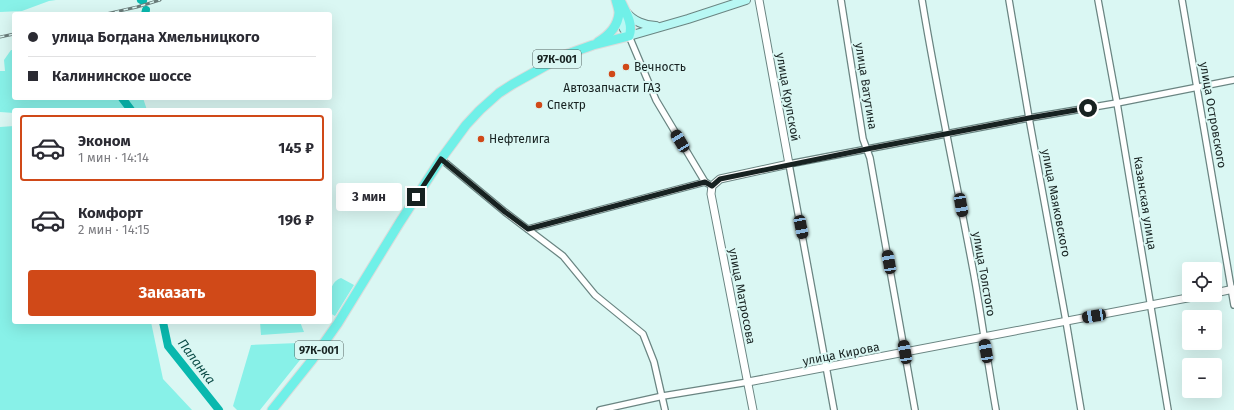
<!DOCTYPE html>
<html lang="ru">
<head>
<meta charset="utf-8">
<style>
	:root { --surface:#fff; --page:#f2f2f3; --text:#2b2b33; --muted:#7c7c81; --line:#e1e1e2; --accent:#d04918 }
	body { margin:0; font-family:"Fira Sans",sans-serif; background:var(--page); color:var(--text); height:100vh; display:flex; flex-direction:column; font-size:15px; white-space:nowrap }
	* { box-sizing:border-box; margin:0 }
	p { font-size:13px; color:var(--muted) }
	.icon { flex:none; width:22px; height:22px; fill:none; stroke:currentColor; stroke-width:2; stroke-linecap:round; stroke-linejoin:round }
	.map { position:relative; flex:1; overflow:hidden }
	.sheet { position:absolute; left:12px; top:108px; width:320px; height:216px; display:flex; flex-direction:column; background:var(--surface); border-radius:4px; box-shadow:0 4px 16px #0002 }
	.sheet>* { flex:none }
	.top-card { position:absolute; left:12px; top:12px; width:320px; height:88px; border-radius:4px; box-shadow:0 4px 16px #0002; display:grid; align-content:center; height:88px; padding:0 16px; background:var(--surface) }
	.fabs { position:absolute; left:1182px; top:262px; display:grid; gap:8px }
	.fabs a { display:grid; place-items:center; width:40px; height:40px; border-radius:4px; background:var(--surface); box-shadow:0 4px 16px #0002; font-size:20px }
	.end { position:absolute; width:18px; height:18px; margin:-9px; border:5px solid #172221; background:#fff; box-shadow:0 0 0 2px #fff }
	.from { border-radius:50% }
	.bubble { position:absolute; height:28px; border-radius:4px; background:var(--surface); box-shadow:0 4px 16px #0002; font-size:13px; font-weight:700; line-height:28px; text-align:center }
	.car { position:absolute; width:12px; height:24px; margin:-12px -6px; border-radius:5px; box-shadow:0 0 3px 1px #0007; background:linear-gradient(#222 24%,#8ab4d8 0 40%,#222 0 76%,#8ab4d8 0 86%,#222 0) }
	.top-card b { display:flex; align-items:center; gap:14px; height:38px; font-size:15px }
	.top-card b+b { border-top:1px solid var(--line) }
	.top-card i { width:10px; height:10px; background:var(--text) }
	ul { padding:7px 0 0; list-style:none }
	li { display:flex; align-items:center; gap:12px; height:66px; margin:0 8px 6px; padding:0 8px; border:2px solid transparent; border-radius:4px }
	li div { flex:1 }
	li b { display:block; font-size:15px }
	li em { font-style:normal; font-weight:700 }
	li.current { border-color:var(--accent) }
	li>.icon { width:36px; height:36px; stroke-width:1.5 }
	.button { display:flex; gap:8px; margin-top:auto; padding:8px 16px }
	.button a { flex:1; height:46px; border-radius:4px; background:var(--accent); color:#fff; font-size:16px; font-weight:700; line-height:46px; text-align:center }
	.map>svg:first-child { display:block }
	.green { fill:#88f1e8 }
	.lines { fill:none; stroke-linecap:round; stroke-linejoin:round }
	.river { stroke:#09b8ae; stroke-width:8 }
	.minor-casing { stroke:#6a8582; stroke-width:8 }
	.tertiary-casing { stroke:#6a8582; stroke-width:9 }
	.secondary-casing { stroke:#6a8582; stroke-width:10 }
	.primary-casing { stroke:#dadcdb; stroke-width:11 }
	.minor { stroke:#fff; stroke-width:5.5 }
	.tertiary { stroke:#fff; stroke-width:7 }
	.secondary { stroke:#b8f8f4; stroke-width:8 }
	.primary { stroke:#70f0e8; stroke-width:9 }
	.rail-casing { stroke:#697b79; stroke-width:3 }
	.rail { stroke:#daf7f3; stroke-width:1.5; stroke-dasharray:4.5; stroke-linecap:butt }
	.route { stroke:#172221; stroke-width:5 }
	.poi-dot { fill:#d04918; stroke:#daf7f3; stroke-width:1.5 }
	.labels { text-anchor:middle; stroke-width:4; stroke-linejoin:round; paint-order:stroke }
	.shield { fill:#daf7f3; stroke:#526260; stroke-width:1 }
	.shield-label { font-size:11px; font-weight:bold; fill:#172221 }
	.poi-label { font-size:12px; fill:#172221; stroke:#daf7f3; text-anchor:start }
	.street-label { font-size:12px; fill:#172221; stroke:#daf7f3 }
	.water-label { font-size:13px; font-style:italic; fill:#0c4c47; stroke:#daf7f3 }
</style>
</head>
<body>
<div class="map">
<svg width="1234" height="410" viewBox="0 0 1234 410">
	<rect width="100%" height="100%" fill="#daf7f3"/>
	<g class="green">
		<path d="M0 0H56L49 1 22 11 0 12Z"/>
		<path d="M11 50H14V98H143L147 110H148H14V113L0 112V71H5L4 60Z"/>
		<path d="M14 126V322H151L163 379 192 410H0V127Z"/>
		<path d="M341 278 354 285 335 316 330 313C330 301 327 283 341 278Z"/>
		<path d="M260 322H300L304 332 261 335Z"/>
		<path d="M298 343 304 355 260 410H237L233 406 251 345Z"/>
	</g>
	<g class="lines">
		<g class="river">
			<path d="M141 0 143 1"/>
			<path d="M145 14 146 10"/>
			<path d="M122 98 131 110"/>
			<path d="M163 322 168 346 219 410"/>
		</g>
		<g class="minor-casing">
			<g id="minor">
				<path d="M841 0 863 139 870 158 915 410"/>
				<path d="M922 0C937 92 957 183 974 275 982 320 988 365 996 410"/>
				<path d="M1009 0 1029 118 1066 321 1081 410"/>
				<path d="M1098 0 1117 103 1168 410"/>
				<path d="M1182 0 1234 305"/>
				<path d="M629 36 656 100 705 182"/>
				<path d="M441 159 505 212 563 256 595 295 643 334 654 362 665 410"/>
				<path d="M528 229 705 182 712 186"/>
				<path d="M600 410 663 396 748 382"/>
				<path d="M834 410 789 164 1029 118 1117 103 1234 80"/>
			</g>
		</g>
		<g class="tertiary-casing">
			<g id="tertiary">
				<path d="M1215 293 1234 289"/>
				<path d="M748 382 1203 295"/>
				<path d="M753 410 711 194 712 186 720 179 789 164 759 0"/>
			</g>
		</g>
		<g class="secondary-casing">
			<g id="secondary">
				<path d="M626 12C633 21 645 26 656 26"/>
				<path d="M619 13 624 29 629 36 688 19 746 0"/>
			</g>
		</g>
		<g class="primary-casing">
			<g id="primary">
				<path d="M598 42C608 36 618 26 619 13 619 9 617 4 616 0"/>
				<path d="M272 410 312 360 338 323 400 222 441 159 466 125 480 110 499 93 513 84 565 55 593 45 629 36C634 24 625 11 620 0"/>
			</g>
		</g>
		<use href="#minor" class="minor"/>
		<use href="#tertiary" class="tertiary"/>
		<use href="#secondary" class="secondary"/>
		<use href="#primary" class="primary"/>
		<g class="rail-casing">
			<g id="rail">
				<path d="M106 14 137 7 160 0"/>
				<path d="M0 37 14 34"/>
			</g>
		</g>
		<use href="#rail" class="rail"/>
	</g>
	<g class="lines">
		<path class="route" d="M416 197 441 159 505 212 528 229 705 182 712 186 720 179 867 149 1029 118 1088 108"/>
	</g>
	<g class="poi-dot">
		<circle cx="626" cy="67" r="4"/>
		<circle cx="612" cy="74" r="4"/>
		<circle cx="539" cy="105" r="4"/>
		<circle cx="481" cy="139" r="4"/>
	</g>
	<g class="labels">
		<g class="shield">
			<rect x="533" y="50" width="48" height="18" rx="3"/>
			<rect x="295" y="341" width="48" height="18" rx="3"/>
		</g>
		<g class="shield-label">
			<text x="557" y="63">97К-001</text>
			<text x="319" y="354">97К-001</text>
		</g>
		<g class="poi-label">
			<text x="634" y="71">Вечность</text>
			<text x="612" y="92" text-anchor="middle">Автозапчасти ГАЗ</text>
			<text x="547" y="109">Спектр</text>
			<text x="489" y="143">Нефтелига</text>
		</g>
		<g class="street-label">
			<text transform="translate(866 86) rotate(81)" y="4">улица Ватутина</text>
			<text transform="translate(788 97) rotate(80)" y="4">улица Крупской</text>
			<text transform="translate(1213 115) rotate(80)" y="4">улица Островского</text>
			<text transform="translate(1056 203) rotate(79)" y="4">улица Маяковского</text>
			<text transform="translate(1145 203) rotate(81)" y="4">Казанская улица</text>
			<text transform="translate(984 274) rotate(80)" y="4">улица Толстого</text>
			<text transform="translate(742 296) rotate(79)" y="4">улица Матросова</text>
			<text transform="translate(841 354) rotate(-11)" y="4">улица Кирова</text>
		</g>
		<g class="water-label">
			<text transform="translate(197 361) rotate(53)" y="5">Паланка</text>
		</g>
	</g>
</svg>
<div class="fabs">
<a><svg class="icon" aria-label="locate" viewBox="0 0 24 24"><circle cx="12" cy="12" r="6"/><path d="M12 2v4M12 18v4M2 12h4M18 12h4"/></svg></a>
<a>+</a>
<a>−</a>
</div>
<i class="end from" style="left:1088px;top:108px"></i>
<i class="end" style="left:416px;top:197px"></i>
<div class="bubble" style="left:336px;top:183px;width:66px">3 мин</div>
<i class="car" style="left:680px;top:141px;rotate:329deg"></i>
<i class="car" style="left:961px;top:205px;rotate:170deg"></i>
<i class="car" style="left:801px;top:227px;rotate:169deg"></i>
<i class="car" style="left:889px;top:262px;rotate:350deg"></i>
<i class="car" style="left:1094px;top:316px;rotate:260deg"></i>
<i class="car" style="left:986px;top:351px;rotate:350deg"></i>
<i class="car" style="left:905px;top:352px;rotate:350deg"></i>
<div class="top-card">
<b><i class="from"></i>улица Богдана Хмельницкого</b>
<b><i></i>Калининское шоссе</b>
</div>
<section class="sheet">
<ul>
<li class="current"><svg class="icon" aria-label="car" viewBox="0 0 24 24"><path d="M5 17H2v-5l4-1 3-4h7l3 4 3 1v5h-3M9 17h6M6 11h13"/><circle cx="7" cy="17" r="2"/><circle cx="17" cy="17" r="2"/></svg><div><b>Эконом</b><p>1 мин · 14:14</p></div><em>145 ₽</em></li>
<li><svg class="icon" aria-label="car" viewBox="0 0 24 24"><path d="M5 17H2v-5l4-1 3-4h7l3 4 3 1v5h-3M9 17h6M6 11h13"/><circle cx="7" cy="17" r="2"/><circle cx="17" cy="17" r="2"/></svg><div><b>Комфорт</b><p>2 мин · 14:15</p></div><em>196 ₽</em></li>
</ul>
<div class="button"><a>Заказать</a></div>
</section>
</div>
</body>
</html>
